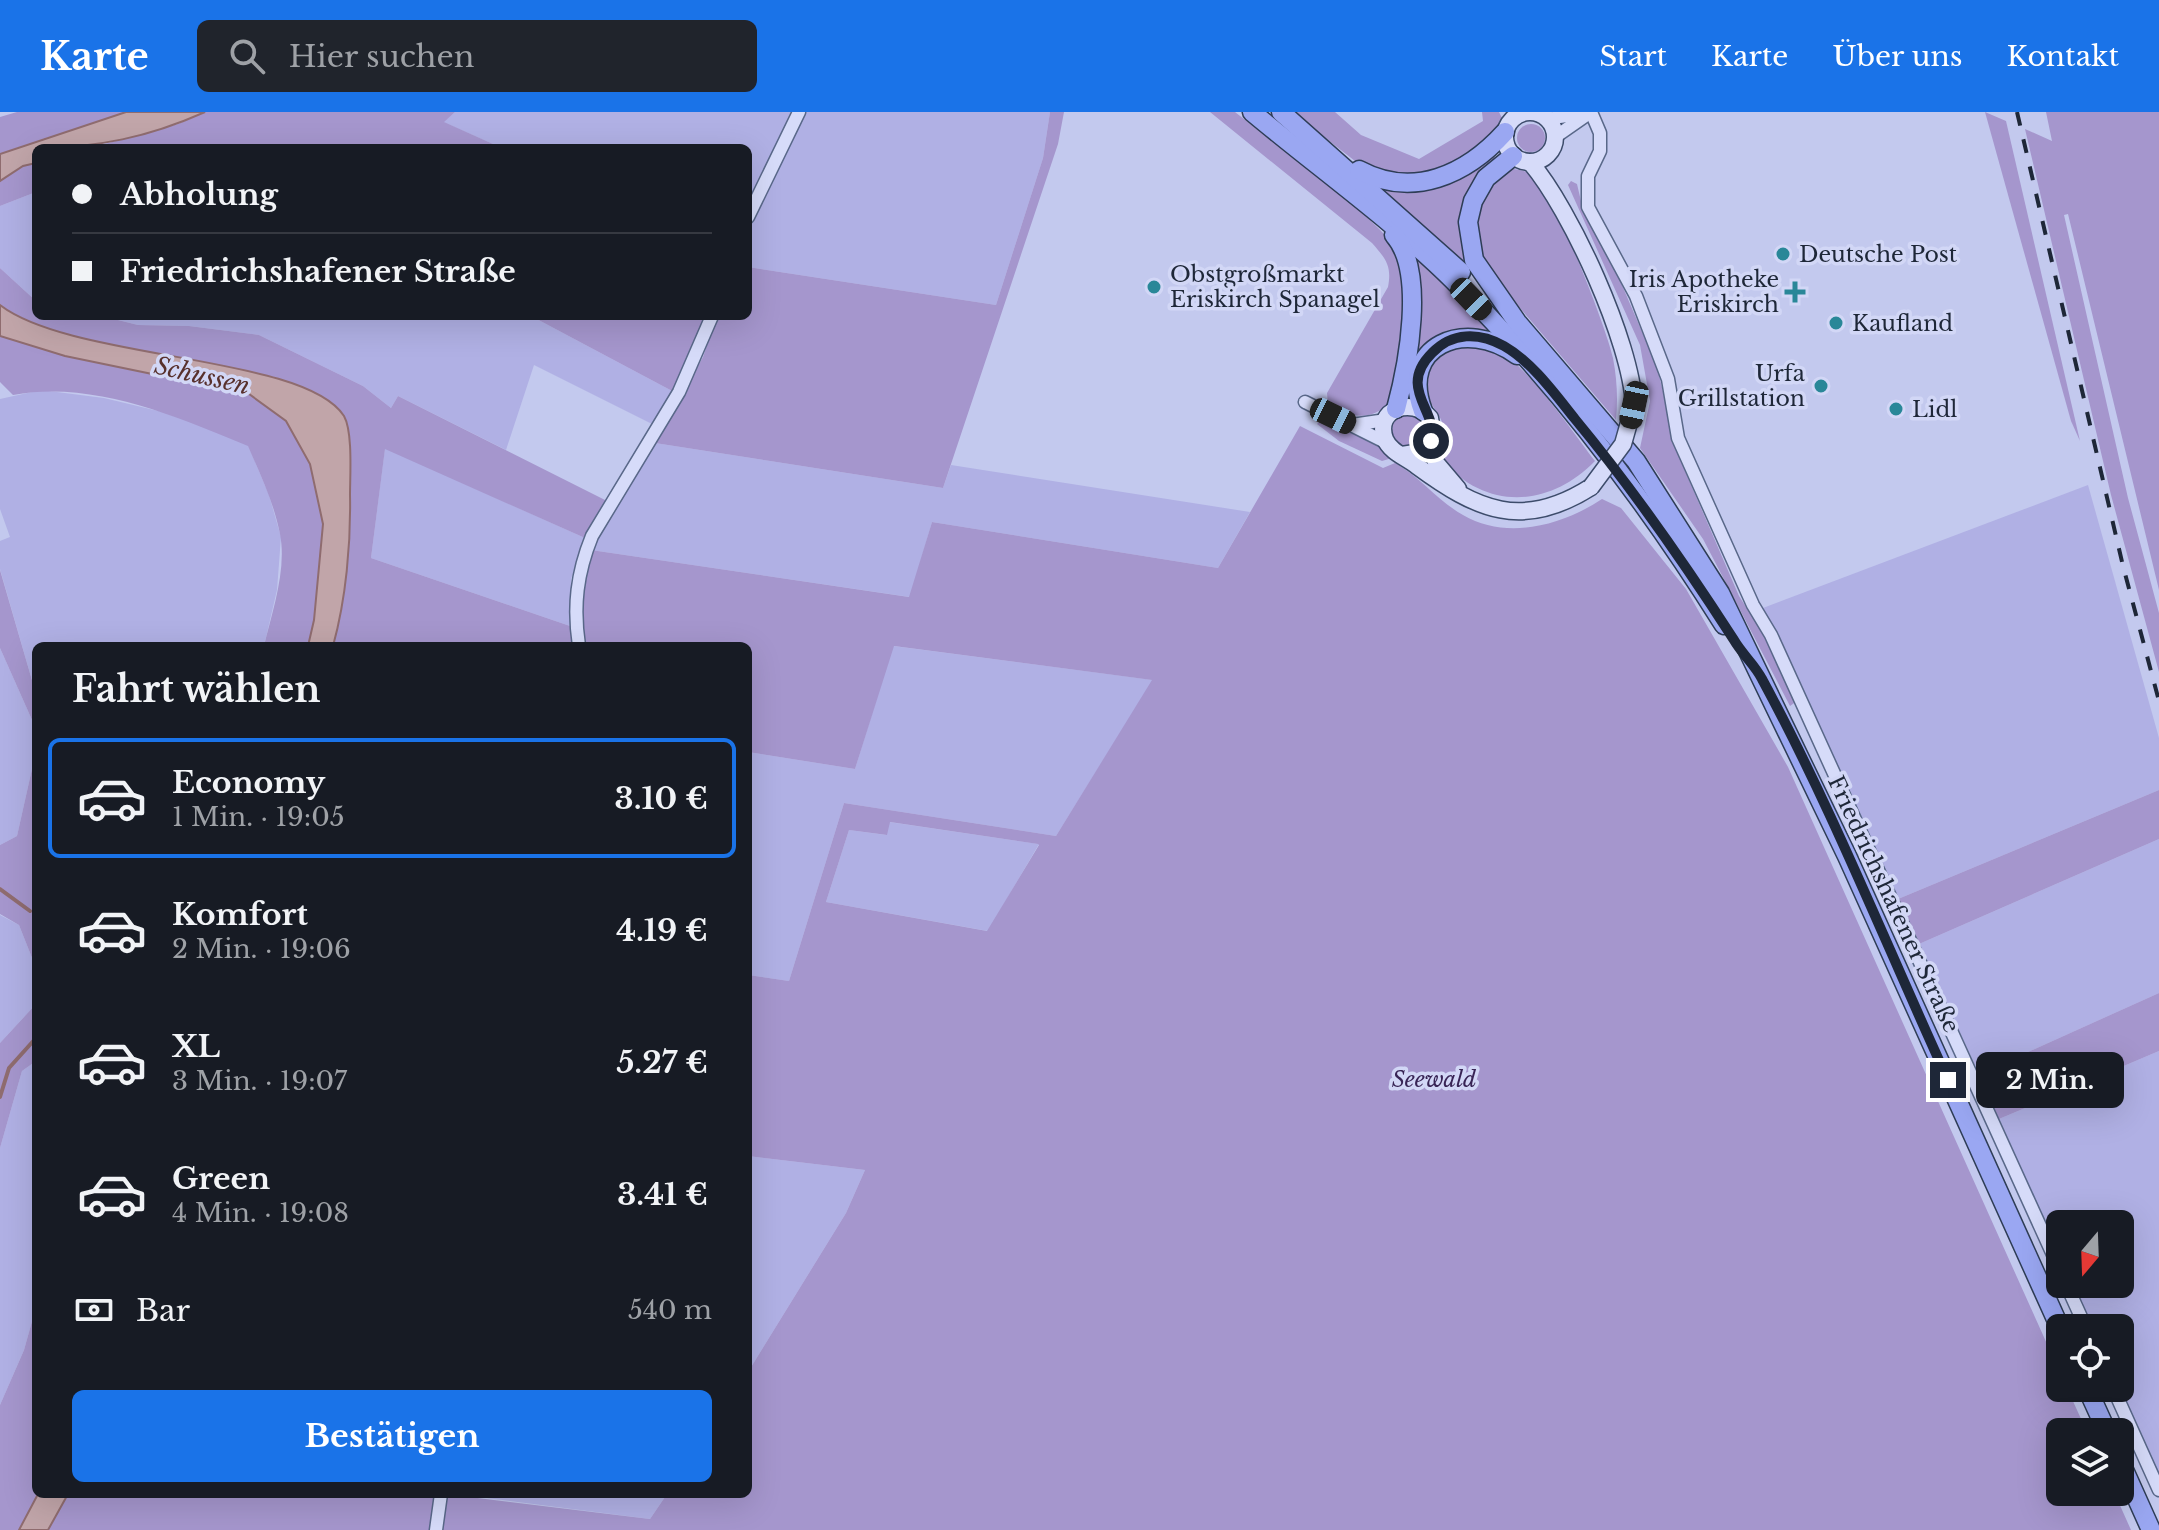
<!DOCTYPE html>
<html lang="de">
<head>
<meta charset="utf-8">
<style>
	:root { --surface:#171b24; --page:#20242c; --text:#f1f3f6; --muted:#9ea1a6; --line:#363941; --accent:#1a73e8 }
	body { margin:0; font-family:"Libre Baskerville",serif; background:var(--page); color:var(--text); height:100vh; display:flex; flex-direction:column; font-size:30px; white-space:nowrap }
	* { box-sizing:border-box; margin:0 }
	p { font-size:26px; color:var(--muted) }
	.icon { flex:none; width:44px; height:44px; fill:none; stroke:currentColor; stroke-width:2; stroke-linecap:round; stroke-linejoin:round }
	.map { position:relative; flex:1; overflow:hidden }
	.sheet { position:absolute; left:32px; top:530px; width:720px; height:856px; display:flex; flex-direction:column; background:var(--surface); border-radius:12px; box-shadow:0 8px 32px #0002 }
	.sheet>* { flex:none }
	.hud { position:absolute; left:32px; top:32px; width:720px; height:176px; border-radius:12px; box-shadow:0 8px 32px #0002; display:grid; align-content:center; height:176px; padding:0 40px; background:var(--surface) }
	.needle { width:52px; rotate:199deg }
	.fabs { position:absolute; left:2046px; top:1098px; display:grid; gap:16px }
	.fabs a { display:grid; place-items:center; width:88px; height:88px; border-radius:12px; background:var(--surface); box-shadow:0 8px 32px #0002; font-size:40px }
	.end { position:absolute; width:36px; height:36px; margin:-18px; border:10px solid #1e2738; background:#fff; box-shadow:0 0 0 4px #fff }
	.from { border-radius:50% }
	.bubble { position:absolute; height:56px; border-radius:12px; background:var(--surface); box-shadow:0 8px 32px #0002; font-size:26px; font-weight:700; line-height:56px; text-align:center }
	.car { position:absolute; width:24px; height:48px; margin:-24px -12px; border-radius:10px; box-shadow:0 0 6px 2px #0007; background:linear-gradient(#222 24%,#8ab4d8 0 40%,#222 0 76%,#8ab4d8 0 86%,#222 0) }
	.hud b { display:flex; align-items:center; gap:28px; height:76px; font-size:30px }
	.hud b+b { border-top:2px solid var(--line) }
	.hud i { width:20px; height:20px; background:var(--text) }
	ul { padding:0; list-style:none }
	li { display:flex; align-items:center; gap:24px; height:120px; margin:0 16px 12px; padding:0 24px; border:4px solid transparent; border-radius:12px }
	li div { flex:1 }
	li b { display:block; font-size:30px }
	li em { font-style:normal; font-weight:700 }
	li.current { border-color:var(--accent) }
	li>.icon { width:72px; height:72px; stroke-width:1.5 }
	h2 { padding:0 40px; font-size:36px; line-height:96px }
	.pay { display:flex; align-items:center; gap:20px; height:88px; padding:0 40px; font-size:30px }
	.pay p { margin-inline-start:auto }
	.button { display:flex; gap:16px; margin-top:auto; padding:16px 40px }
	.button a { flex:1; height:92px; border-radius:12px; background:var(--accent); color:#fff; font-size:32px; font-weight:700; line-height:92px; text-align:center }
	header { display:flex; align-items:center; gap:48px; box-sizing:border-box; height:112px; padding:0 40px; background:var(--accent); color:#fff }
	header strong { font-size:38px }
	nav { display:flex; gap:44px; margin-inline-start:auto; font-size:28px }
	.search { width:560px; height:72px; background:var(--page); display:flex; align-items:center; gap:20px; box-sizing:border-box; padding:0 28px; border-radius:12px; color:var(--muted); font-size:30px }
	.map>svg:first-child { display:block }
	.farmland { fill:#b0b0e4 }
	.green { fill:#a596cd; fill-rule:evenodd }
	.water { fill:#c1a5a9; stroke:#8f6c6f; stroke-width:2 }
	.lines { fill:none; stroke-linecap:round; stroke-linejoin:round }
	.stream { stroke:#8f6c6f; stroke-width:4 }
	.street-casing { stroke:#596889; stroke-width:15 }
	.secondary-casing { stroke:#3d4c6b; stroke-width:19 }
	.primary-casing { stroke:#2e3d56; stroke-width:21 }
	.street { stroke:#d6dbf9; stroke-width:12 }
	.secondary { stroke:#d6dbf9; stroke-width:16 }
	.primary { stroke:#9aa7f2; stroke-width:18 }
	.rail { stroke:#1e2738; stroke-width:4; stroke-dasharray:14 14; stroke-linecap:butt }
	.secondary-bridge-casing { stroke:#3d4c6b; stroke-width:19; stroke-linecap:butt }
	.secondary-bridge { stroke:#d6dbf9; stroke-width:16 }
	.route { stroke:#1e2738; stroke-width:10 }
	.poi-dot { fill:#298798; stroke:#d2d7f6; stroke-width:3 }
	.labels { text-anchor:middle; stroke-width:7; stroke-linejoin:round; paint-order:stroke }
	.poi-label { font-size:22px; fill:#1e2738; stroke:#d2d7f6; text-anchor:start }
	.street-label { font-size:22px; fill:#1e2738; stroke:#d2d7f6 }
	.park-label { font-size:22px; font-style:italic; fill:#382455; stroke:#d2d7f6 }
	.water-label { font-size:24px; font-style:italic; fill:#58312d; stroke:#d2d7f6 }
</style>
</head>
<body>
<header>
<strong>Karte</strong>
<div class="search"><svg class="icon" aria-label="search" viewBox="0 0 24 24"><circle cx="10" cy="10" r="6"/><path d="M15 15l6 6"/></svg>Hier suchen</div>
<nav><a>Start</a><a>Karte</a><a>Über uns</a><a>Kontakt</a></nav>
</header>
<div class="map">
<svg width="2159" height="1418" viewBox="0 0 2159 1418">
	<rect width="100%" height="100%" fill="#c3c9ee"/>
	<g class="farmland">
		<path d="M455 0H794L748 94V36H502L443 10Z"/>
		<path d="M803 0H1050L1043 46 996 193 748 155V120Z"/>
		<path d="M36 80V189L0 156V94Z"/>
		<path d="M102 204H531L674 280 654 313 534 253 506 338 398 284 391 296 363 274 259 223 189 214 138 213Z"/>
		<path d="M41 278 104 286 171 302 248 333 269 383 281 425 277 478 264 534H36V582L0 457V429L10 425 0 397V287Z"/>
		<path d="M655 331 943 376 951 353 1250 400 1218 456 932 410 910 485 591 438Z"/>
		<path d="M385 336 585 426 571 467 570 514 371 446Z"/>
		<path d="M2088 373 2159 626V678L1898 787 1763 496Z"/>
		<path d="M893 534 1153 568 1056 724 844 691 789 869 748 863V640L855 657Z"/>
		<path d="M0 536 36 617V639L17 724 0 733Z"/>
		<path d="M889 710 1039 732 988 819 826 790 849 718 886 723Z"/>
		<path d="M2159 727V881L1979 962 1919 832Z"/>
		<path d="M0 803 19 813 36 856V892L0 931Z"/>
		<path d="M2159 939V1364L2119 1276 2120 1216H2093L2073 1172H2120V1112H2060V1143L1999 1007Z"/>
		<path d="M36 949V1195L24 1238 0 1293V1036L22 959Z"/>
		<path d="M748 1044 865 1058 846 1101 748 1260Z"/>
		<path d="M456 1382H667L650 1407Z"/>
	</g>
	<g class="green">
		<path d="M17 0H126L0 42V5Z"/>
		<path d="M205 0H455L444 10 502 36H90L178 12Z"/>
		<path d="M1050 0H1064L1058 32 943 376 655 331 703 245 717 204H748V155L996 193 1043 46Z"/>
		<path d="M1210 0H1235C1272 29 1390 112 1404 150 1416 181 1397 256 1391 290 1371 309 1351 307 1328 292L1327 281 1388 175C1392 154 1386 147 1372 131Z"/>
		<path d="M1292 0H1335L1361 23 1419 47 1483 9 1482 0H1499L1502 6 1493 27 1440 61 1413 68 1364 56Z"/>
		<path d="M1985 0 2006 9 2080 329 2071 309Z"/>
		<path d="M2046 0H2159V478L2068 102 2064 103 2128 386 2159 501V560L2111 383 2025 17 2052 29Z"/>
		<circle cx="1531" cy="26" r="14"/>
		<path d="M1493 41 1495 46C1462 75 1450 126 1473 164L1372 72 1384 75Z"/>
		<path d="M36 51V80L0 94V69L23 54Z"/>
		<path d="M1510 56C1518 58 1526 58 1533 64 1555 82 1606 215 1613 246 1617 267 1618 287 1616 308L1478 147 1474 128 1480 83Z"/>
		<path d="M1571 69 1577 72 1584 102 1610 145 1657 255 1679 345 1739 484 1762 520 1797 589 1790 594 1703 427 1640 336 1650 289 1640 233 1568 73Z"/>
		<path d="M1415 144 1499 222C1454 209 1442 223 1415 256L1420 173Z"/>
		<path d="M0 156 36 189V204H102L138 213 189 214 259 223 363 274 391 296 398 284 609 390 585 426 385 337 371 446 570 514 573 534H333C346 487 351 431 350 383 350 364 353 320 344 304 305 243 73 249 0 193Z"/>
		<path d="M531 204H707L674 280Z"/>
		<path d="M0 224 65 244 250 282 286 309 310 352 323 412 314 508 308 534H264C272 500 287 458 280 422 274 391 260 362 248 334 176 304 92 268 13 283L0 270Z"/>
		<path d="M1465 230C1473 231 1483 230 1490 233 1524 248 1572 319 1595 349 1549 396 1486 399 1442 348 1440 336 1445 320 1442 310 1439 302 1433 295 1429 288 1418 258 1441 240 1465 230Z"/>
		<circle cx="1408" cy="318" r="16"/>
		<path d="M1320 309 1376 331 1392 346 1382 349 1339 329 1317 312Z"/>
		<path d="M1300 314 1383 356 1395 351C1420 365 1438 389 1463 403 1507 429 1563 413 1602 387L1621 396 1686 477 1788 655 2060 1261V1276H2067L2087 1320H2060V1380H2114L2131 1418H441L445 1382 650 1407 667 1382H748V1260L846 1101 865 1058 748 1044V863L789 869 844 691 1056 724 1152 568 894 534 855 657 748 640V534H584L580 482 591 438 909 485 932 410 1218 456ZM890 710 1038 732 1039 733 987 819 826 790 849 718 887 723Z"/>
		<path d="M0 458 36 582V617L0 536Z"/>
		<path d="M36 639V856L19 813 0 802V733L17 724Z"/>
		<path d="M2159 678V727L1919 832 1898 787Z"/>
		<path d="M2159 881V939L1999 1007 1979 962Z"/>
		<path d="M36 892V949L22 959 0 1036V931Z"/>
		<path d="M36 1195 38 1382 19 1418H0V1293L24 1238Z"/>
		<path d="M68 1382H436L431 1418H48Z"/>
	</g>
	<g class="water">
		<path d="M126 0H205C149 25 97 36 36 36V51L23 54 0 69V42Z"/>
		<path d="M0 193C73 249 304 242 344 304 353 320 350 364 350 383 351 431 346 487 333 534H308L314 508 323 412 310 352 286 309 249 282 65 244 0 224Z"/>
		<path d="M38 1382H68L48 1418H19Z"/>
	</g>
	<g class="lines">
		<g class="stream">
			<path d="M0 777 30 799"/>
			<path d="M0 985 9 956 36 926"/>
		</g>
		<g class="street-casing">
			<g id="street">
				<path d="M1591 0 1600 21V39L1588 64V95L1636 184 1668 267 1678 326 1753 493 1771 523 2060 1158"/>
				<path d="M1547 7 1591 0"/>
				<path d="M1555 25 1588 2"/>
				<path d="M748 105 799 0"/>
				<path d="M1305 290 1387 331"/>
				<path d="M1352 313 1386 308"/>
				<path d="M579 534C573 494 577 461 592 424L679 280 712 204"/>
				<path d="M2066 1172 2086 1216"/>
				<path d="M2113 1276 2159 1378"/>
				<path d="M436 1418 441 1382"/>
			</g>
		</g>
		<g class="secondary-casing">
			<g id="secondary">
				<circle cx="1530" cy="25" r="25"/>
				<path d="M1530 50C1571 98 1631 230 1634 293"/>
				<path d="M1431 329 1436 351 1458 377"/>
				<path d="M1402 343 1421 340 1433 325 1430 306C1413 284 1374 297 1385 327 1390 340 1407 346 1417 354 1477 398 1522 419 1591 375"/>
			</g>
		</g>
		<g class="primary-casing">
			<g id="primary">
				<path d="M1252 0C1319 56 1391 107 1453 168 1556 270 1647 390 1724 513"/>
				<path d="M1281 0 1461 160"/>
				<path d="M1513 44 1486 66 1473 89 1468 110 1474 148 1517 210 1636 349 1720 481 1847 744 2060 1216"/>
				<path d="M1359 58C1413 87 1466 63 1505 20"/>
				<path d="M1394 123C1426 159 1408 253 1396 297"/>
				<path d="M1423 299C1398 234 1465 205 1517 243"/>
				<path d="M2087 1276 2107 1320"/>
				<path d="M2120 1349 2151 1418"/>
			</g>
		</g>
		<use href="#street" class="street"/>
		<use href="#secondary" class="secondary"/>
		<use href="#primary" class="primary"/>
		<path class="rail" d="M2017 0 2123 454 2159 589"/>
		<g class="secondary-bridge-casing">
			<path id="secondary-bridge" d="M1591 375 1623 332 1634 293"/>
		</g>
		<use href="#secondary-bridge" class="secondary-bridge"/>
	</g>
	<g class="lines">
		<path class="route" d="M1431 329C1440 300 1396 277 1432 241 1452 220 1479 220 1504 234 1532 250 1555 282 1575 307 1633 377 1685 452 1734 528 1742 542 1755 553 1762 567 1832 696 1887 835 1948 968"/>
	</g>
	<g class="poi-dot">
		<circle cx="1783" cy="142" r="8"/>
		<circle cx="1154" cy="175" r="8"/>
		<path d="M1791 168h8v8h8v8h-8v8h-8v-8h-8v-8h8z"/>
		<circle cx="1836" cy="211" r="8"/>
		<circle cx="1821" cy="274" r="8"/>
		<circle cx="1896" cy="297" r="8"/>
	</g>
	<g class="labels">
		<g class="poi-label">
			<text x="1799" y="150">Deutsche Post</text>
			<text x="1170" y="170">Obstgroßmarkt<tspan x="1170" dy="25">Eriskirch Spanagel</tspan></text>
			<text x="1779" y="175" text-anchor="end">Iris Apotheke<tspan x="1779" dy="25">Eriskirch</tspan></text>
			<text x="1852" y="219">Kaufland</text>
			<text x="1805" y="269" text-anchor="end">Urfa<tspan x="1805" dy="25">Grillstation</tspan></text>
			<text x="1912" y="305">Lidl</text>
		</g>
		<g class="street-label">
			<text transform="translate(1894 792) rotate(65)" y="8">Friedrichshafener Straße</text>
		</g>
		<g class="park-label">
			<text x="1434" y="975">Seewald</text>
		</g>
		<g class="water-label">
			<text transform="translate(202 264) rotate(13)" y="8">Schussen</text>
		</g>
	</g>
</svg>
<div class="fabs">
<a><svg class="needle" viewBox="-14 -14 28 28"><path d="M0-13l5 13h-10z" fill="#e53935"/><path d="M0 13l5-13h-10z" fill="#9ea1a6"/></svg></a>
<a><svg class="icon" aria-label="locate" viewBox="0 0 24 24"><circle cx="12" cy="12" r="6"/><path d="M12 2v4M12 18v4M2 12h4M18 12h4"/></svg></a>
<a><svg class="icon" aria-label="layers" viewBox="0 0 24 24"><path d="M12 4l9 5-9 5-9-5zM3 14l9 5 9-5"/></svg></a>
</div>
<i class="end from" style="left:1431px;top:329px"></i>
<i class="end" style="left:1948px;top:968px"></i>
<div class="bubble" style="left:1976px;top:940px;width:148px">2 Min.</div>
<i class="car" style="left:1471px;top:187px;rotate:136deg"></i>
<i class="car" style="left:1634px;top:293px;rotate:192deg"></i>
<i class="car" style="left:1333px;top:304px;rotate:116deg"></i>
<div class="hud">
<b><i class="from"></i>Abholung</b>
<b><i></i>Friedrichshafener Straße</b>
</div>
<section class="sheet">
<h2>Fahrt wählen</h2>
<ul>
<li class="current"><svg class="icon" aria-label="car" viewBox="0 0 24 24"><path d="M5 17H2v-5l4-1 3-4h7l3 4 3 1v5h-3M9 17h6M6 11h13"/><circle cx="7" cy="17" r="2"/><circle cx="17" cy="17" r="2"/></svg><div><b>Economy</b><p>1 Min. · 19:05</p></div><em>3.10 €</em></li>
<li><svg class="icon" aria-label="car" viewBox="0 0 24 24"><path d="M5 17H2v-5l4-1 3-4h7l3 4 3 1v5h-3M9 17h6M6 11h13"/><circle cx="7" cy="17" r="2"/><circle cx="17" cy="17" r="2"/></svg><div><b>Komfort</b><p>2 Min. · 19:06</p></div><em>4.19 €</em></li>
<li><svg class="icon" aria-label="car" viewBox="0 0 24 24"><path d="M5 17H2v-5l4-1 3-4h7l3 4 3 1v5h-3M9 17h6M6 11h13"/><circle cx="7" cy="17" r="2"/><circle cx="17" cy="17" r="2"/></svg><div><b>XL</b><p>3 Min. · 19:07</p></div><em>5.27 €</em></li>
<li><svg class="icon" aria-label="car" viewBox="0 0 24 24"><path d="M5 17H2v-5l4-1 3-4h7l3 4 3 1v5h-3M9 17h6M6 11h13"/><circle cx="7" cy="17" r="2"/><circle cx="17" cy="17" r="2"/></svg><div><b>Green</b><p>4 Min. · 19:08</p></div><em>3.41 €</em></li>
</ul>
<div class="pay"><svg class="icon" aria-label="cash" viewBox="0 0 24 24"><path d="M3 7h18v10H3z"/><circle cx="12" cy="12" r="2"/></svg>Bar<p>540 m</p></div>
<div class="button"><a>Bestätigen</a></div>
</section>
</div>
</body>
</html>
